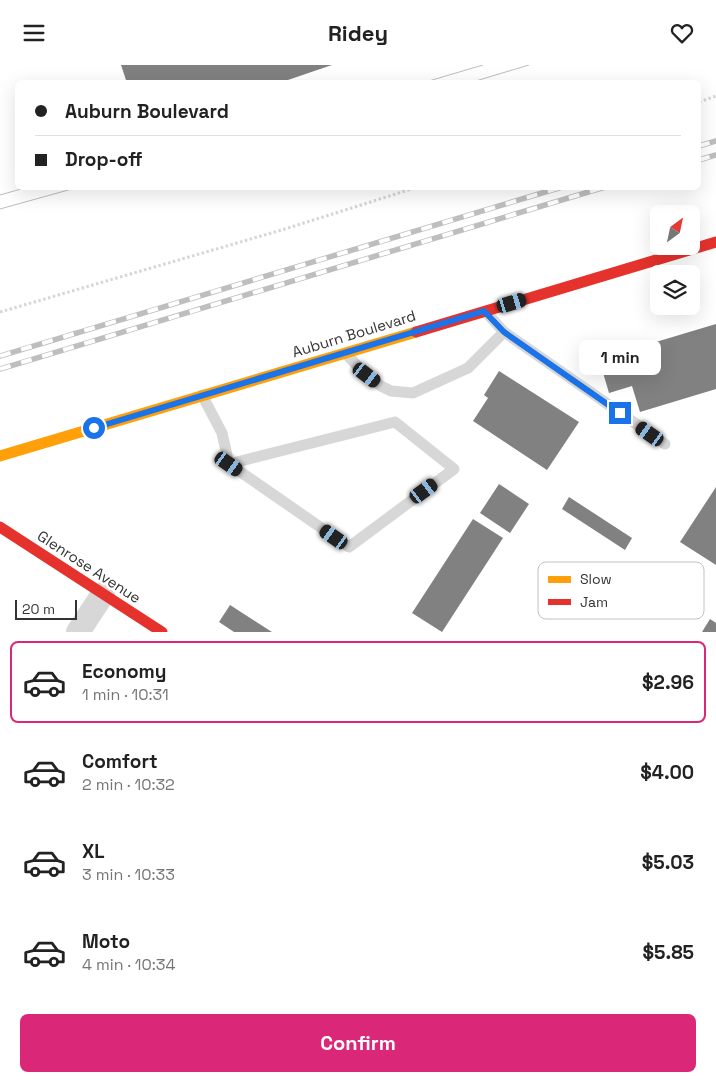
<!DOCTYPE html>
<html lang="en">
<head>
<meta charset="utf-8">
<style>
	:root { --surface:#fff; --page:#f6f6f6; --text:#222; --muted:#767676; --line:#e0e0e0; --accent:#db2777 }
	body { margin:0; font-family:"Space Grotesk",sans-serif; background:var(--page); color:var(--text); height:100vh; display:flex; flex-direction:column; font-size:19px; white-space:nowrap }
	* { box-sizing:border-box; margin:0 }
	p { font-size:16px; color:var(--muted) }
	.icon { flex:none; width:28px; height:28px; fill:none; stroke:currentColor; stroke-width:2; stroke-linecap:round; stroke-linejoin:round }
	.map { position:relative; height:567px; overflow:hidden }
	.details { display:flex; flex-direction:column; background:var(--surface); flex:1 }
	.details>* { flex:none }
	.banner { position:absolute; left:15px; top:15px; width:686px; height:110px; border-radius:8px; box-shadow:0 5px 20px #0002; display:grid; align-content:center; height:110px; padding:0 20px; background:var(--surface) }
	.needle { width:32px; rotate:33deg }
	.buttons { position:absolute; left:650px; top:140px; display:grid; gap:10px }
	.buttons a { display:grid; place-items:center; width:50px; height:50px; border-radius:8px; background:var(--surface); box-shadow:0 5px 20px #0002; font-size:25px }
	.scale { position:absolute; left:15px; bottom:12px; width:62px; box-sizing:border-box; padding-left:5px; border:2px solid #333; border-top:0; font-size:14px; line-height:18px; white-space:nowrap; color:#333; -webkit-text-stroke:4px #fff; paint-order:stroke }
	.end { position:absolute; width:22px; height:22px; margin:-11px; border:6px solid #1a73e8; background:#fff; box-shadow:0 0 0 2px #fff }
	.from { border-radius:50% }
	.bubble { position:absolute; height:35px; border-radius:8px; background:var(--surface); box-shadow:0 5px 20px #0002; font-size:16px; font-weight:700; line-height:35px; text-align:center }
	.car { position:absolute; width:15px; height:30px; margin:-15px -8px; border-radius:6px; box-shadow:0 0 4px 1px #0007; background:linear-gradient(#222 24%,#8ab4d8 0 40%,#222 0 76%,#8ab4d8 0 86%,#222 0) }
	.banner b { display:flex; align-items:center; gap:18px; height:48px; font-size:19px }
	.banner b+b { border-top:1px solid var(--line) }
	.banner i { width:12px; height:12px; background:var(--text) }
	ul { padding:9px 0 0; list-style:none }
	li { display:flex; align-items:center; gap:15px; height:82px; margin:0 10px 8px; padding:0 10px; border:2px solid transparent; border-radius:8px }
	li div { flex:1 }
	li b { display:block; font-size:19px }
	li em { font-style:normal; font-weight:700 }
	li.selected { border-color:var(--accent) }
	li>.icon { width:45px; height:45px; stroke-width:1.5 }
	.button { display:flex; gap:10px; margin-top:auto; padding:10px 20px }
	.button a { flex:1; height:58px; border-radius:8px; background:var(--accent); color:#fff; font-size:20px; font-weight:700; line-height:58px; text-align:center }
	header { display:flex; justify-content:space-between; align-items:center; height:65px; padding:0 20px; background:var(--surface); font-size:22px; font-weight:700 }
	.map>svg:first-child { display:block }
	.building { fill:#818181 }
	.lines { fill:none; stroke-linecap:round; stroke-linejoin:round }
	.path { stroke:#d6d6d6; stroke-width:3; stroke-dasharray:2.5 2.5; stroke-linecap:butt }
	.lane { stroke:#d7d7d7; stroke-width:11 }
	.street { stroke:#d7d7d7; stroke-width:24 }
	.slow { stroke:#ff9f0a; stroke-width:11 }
	.jam { stroke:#e5322d; stroke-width:11 }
	.tram { stroke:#bebebe; stroke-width:1 }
	.rail-casing { stroke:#bebebe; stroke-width:5.5 }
	.rail { stroke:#fff; stroke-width:4; stroke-dasharray:11; stroke-linecap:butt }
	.route { stroke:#1a73e8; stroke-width:6 }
	.labels { text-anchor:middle; stroke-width:5; stroke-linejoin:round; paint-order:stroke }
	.street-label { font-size:15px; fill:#333; stroke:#fff }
	.key { fill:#fff; stroke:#c2c2c2; stroke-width:1 }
	.key-label { font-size:14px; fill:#333 }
</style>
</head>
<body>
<header><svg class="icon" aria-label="menu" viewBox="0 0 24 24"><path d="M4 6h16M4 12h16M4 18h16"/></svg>Ridey<svg class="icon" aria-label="heart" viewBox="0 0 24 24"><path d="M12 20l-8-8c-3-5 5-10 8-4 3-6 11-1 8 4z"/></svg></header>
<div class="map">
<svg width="716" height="567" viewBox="0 0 716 567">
	<rect width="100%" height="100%" fill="#fff"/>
	<g class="building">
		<path d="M121 0H332L279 18H127Z"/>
		<path d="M716 259V324L640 347 632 321 609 328 599 294Z"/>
		<path d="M499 306 579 357 547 405 473 356 488 333 484 330Z"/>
		<path d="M499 419 529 439 510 468 480 448Z"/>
		<path d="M716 422V500L680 477Z"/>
		<path d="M569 432 632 473 625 485 562 444Z"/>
		<path d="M473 454 503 473 442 567 412 548Z"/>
		<path d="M230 540 272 567H234L219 557Z"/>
		<path d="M710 554 716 558V567H702Z"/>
	</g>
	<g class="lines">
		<g class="path">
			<path d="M699 37 716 31"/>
			<path d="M0 247 285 164 418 122"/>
		</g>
		<g class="lane">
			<path d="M486 247 504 267 665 379"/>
			<path d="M346 289 367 311 381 321 391 326 413 328 468 303 504 267"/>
			<path d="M202 330 222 368 229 399 349 482 454 404 395 357 229 399"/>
		</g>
		<path class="street" d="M78 567 103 529"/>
		<path class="slow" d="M0 391 416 267"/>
		<g class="jam">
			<path d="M416 267 716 177"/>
			<path d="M0 462 162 567"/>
		</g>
		<g class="tram">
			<path d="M422 18 483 0"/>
			<path d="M469 18 529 0"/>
			<path d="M0 130 28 122"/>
			<path d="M0 144 79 122"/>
		</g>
		<g class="rail-casing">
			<g id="rail">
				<path d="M699 81 716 76"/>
				<path d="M699 95 716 90"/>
				<path d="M0 291 562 122"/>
				<path d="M0 304 605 122"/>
			</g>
		</g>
		<use href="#rail" class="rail"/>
	</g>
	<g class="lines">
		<path class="route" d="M94 363 484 246 504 267 620 348"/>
	</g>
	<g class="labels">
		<g class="street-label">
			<text transform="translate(354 269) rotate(-17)" y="5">Auburn Boulevard</text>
			<text transform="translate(89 502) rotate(33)" y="5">Glenrose Avenue</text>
		</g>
	</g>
	<rect x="538" y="497" width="166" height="57" rx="8" class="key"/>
	<rect x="548" y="511" width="23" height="7" fill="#ff9f0a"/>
	<rect x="548" y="534" width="23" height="6" fill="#e5322d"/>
	<g class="key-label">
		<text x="580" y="519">Slow</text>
		<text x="580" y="542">Jam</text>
	</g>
</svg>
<div class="buttons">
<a><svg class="needle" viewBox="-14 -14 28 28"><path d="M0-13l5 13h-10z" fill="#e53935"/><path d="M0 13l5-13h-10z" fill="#767676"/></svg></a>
<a><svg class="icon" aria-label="layers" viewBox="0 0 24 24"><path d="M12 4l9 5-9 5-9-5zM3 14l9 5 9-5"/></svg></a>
</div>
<div class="scale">20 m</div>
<i class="end from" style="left:94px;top:363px"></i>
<i class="end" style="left:620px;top:348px"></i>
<div class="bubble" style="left:579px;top:275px;width:82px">1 min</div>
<i class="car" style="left:512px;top:238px;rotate:73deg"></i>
<i class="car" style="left:367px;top:310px;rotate:127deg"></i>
<i class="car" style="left:650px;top:369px;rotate:305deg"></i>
<i class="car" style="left:229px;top:399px;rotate:125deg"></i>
<i class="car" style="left:424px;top:426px;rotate:54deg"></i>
<i class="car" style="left:334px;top:472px;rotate:305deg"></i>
<div class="banner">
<b><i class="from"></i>Auburn Boulevard</b>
<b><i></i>Drop-off</b>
</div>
</div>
<section class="details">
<ul>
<li class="selected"><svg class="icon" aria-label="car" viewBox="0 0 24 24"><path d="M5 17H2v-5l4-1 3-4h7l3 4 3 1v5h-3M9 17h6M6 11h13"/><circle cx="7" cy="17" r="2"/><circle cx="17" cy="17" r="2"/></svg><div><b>Economy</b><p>1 min · 10:31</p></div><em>$2.96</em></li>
<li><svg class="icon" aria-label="car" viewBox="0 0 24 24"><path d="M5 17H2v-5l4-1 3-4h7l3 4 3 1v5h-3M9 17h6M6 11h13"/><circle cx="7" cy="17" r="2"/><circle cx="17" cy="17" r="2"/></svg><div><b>Comfort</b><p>2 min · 10:32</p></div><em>$4.00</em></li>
<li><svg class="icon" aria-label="car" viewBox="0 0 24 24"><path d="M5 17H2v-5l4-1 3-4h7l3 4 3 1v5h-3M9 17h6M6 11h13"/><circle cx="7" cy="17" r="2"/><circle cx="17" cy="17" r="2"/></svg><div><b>XL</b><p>3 min · 10:33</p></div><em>$5.03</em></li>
<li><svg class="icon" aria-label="car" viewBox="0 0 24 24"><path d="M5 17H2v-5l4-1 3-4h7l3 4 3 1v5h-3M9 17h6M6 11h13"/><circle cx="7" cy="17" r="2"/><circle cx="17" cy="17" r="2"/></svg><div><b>Moto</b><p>4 min · 10:34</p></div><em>$5.85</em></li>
</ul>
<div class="button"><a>Confirm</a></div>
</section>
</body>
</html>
